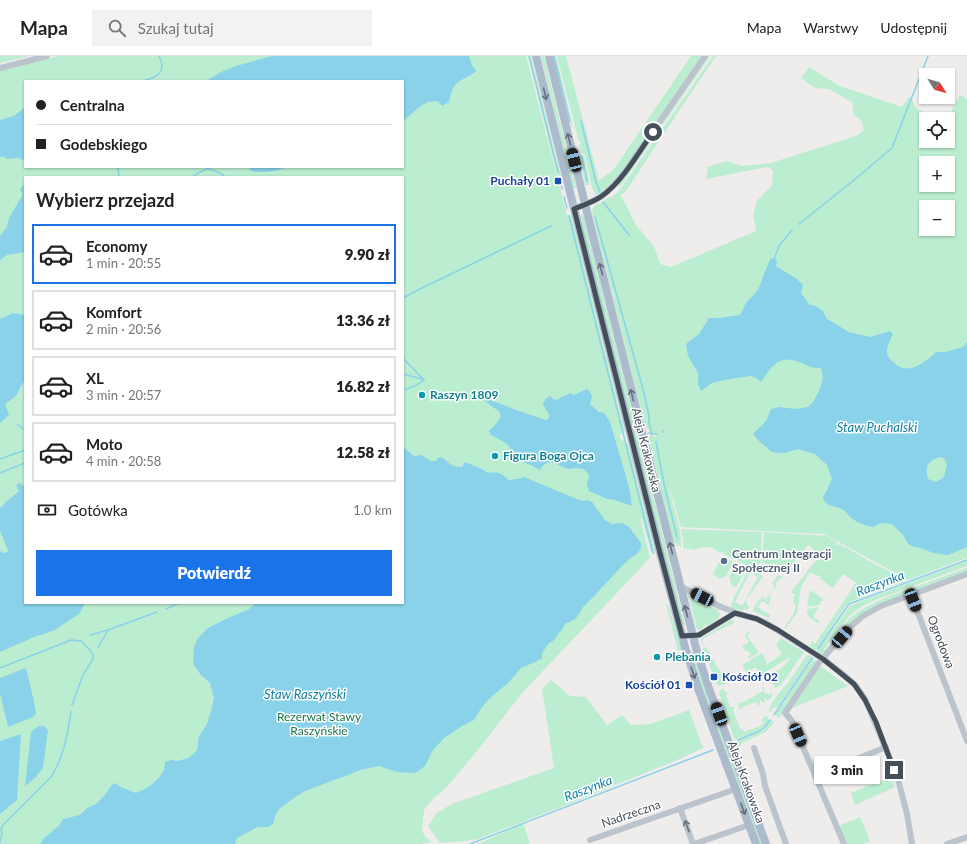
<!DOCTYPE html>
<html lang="pl">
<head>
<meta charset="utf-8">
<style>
	:root { --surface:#fff; --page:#f2f2f2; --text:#222; --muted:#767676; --line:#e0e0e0; --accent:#1a73e8 }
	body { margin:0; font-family:Lato,sans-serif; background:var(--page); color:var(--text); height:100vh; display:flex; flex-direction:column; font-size:15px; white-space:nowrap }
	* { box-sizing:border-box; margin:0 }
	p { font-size:13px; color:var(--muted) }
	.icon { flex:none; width:22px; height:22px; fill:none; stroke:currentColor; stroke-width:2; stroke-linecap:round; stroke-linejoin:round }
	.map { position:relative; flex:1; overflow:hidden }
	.side { position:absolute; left:24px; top:120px; width:380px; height:428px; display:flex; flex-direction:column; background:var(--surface); border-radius:0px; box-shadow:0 1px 3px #0004 }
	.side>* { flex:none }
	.guide { position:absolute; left:24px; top:24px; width:380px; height:88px; border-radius:0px; box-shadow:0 1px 3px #0004; display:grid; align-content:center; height:88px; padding:0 12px; background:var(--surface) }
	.needle { width:26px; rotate:127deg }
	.fabs { position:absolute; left:919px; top:12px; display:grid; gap:8px }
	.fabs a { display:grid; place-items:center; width:36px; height:36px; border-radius:0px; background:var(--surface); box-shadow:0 1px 3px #0004; font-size:20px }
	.end { position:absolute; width:18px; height:18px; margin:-9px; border:5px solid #454f59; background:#fff; box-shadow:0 0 0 2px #fff }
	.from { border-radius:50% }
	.bubble { position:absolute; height:28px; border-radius:0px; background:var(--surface); box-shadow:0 1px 3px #0004; font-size:13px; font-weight:800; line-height:28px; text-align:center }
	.car { position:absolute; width:12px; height:24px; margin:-12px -6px; border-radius:5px; box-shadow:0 0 3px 1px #0007; background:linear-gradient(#222 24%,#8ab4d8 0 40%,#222 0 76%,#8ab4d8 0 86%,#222 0) }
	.guide b { display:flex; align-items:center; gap:14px; height:38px; font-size:15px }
	.guide b+b { border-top:1px solid var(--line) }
	.guide i { width:10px; height:10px; background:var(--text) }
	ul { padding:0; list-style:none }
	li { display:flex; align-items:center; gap:12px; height:60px; margin:0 8px 6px; padding:0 4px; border:2px solid var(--line); border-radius:0px }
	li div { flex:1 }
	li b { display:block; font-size:15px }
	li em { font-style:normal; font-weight:800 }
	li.active { border-color:var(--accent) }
	li>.icon { width:36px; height:36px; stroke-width:1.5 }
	h2 { padding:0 12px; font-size:18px; line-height:48px }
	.pay { display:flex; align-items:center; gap:10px; height:44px; padding:0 12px; font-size:15px }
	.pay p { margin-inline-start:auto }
	.button { display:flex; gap:8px; margin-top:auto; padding:8px 12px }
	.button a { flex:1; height:46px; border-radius:0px; background:var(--accent); color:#fff; font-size:16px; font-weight:800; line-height:46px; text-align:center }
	header { display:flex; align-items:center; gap:24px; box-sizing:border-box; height:56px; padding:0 20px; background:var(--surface); border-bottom:1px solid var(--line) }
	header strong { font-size:19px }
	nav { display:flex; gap:22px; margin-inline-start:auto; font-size:14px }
	.search { width:280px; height:36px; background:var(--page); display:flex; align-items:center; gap:10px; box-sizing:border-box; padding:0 14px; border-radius:0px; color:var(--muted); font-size:15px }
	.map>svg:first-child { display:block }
	.green { fill:#bbedd0; fill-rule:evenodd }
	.water { fill:#89d2e9; fill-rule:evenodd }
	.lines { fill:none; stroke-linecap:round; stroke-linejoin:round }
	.stream { stroke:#89d2e9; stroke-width:1.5 }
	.minor { stroke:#bbc3cc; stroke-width:6 }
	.major { stroke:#acbbcb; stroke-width:8 }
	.oneway { stroke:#646f7b }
	.oneway2 { stroke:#68727c }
	.route { stroke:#454f59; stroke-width:5 }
	.transit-dot { fill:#1a4fb4; stroke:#fff; stroke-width:1.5 }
	.culture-dot { fill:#0f9aa8; stroke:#fff; stroke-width:1.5 }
	.service-dot { fill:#5c6f8a; stroke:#fff; stroke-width:1.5 }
	.labels { text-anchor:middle; stroke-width:3; stroke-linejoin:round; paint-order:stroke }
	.transit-label { font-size:12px; font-weight:bold; fill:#164399; stroke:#fff; text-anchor:end }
	.culture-label { font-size:12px; font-weight:bold; fill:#0d838f; stroke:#fff; text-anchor:start }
	.street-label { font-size:12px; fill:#454f59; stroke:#fff }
	.service-label { font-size:12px; font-weight:bold; fill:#4e5e75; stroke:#fff; text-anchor:start }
	.park-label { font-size:12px; fill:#19784b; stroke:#fff }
	.water-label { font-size:13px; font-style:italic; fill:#107fa2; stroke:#fff }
</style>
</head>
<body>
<header>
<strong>Mapa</strong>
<div class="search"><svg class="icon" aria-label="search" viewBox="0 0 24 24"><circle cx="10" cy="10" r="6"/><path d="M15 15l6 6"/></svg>Szukaj tutaj</div>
<nav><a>Mapa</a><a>Warstwy</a><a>Udostępnij</a></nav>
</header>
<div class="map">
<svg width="967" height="788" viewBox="0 0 967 788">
	<rect width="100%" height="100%" fill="#efecec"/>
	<g class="green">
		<path d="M0 0H29L0 7Z"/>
		<path d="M58 0H526L567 159H571L625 377 620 378 621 384 625 385 626 387H628L655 497 652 498 642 464 640 462 650 502 523 636 473 700 446 732 433 743 424 754 422 774 424 779 431 786 421 788H0V15ZM25 25H403V111H25ZM25 121H403V547H25Z"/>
		<path d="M528 0H531L561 120H559L557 118Z"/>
		<path d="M541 0H544L576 132H573Z"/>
		<path d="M553 0H556L574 76 568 61Z"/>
		<path d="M557 0H566L599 125 614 113 691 0H701C683 26 665 52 647 79 633 99 618 128 596 139L592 132 585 99 582 97 579 89 581 88V86H579Z"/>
		<path d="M708 0H710L620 131 618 129Z"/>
		<path d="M713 0H716L681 52 626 135 621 139 636 169 652 188 656 196 660 208 671 211 756 175 753 159 757 145 772 129 773 114 767 111 706 123 708 111 726 105 742 110 771 107 856 80 864 74 861 64 854 59 852 46 829 33 815 32 801 22 809 11 840 30 902 51 910 40 915 51 935 63H926V85H948V63H947L960 39 967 43V502L908 524 824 478 681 471 669 430C672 450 682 470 681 490H677L673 484 648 381 651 378 655 381 656 380 655 377 650 376 645 370 592 157C593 153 593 150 597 147L598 149 609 141 611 142 619 135ZM926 107H948V129H926ZM926 151H948V173H926Z"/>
		<path d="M580 99 584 100 590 129H585Z"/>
		<path d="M582 158 584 161 685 568V569L683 568 660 482 580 161Z"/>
		<path d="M681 473 762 476 760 515 759 516 739 506 738 504 735 502 733 503 725 499 723 496 720 497 709 490 708 491 700 492 695 494 683 492V483Z"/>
		<path d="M764 476 815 479 820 480 824 479 837 486 836 489H838L839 488 843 490V491H845L871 506 901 521 905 525 852 545 846 549 816 595 810 590 812 585 815 588 856 527 843 518 833 532 819 522 821 520 815 519 810 516 801 531 797 557 785 573 784 572 794 557 796 549 793 548 794 542 793 541 795 539 791 536 820 499 808 489 781 523H779L776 527V529L777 530 769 540 771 542 769 545 762 542 763 540 766 543 775 531 772 528 778 519 782 521 785 516 773 507 765 518 762 514 765 513 766 508 762 507Z"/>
		<path d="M723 501 732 505V508L726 520 723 521 720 523 714 519 713 518 721 502Z"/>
		<path d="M967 505V510L878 543 862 550 849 560 842 569 824 593 825 594 828 590H830L825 596 821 598 817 596 850 550 864 544Z"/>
		<path d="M737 508 745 512 746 514 737 530 735 531 730 528 731 525 729 521 735 509Z"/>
		<path d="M967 512V515L879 548C856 559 847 571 832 589L831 587 832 585 850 562 866 551 887 541Z"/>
		<path d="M750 514 763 520 746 544 747 548 749 551 748 554 744 553 742 555 730 551 733 545V543L748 515ZM750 516 758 521 742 550 735 546Z"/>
		<path d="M810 534 823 543 819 549 807 551Z"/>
		<path d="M694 542 718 554 720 559 718 563 707 570 705 569 703 570V572L700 574 697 573 690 546 692 543Z"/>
		<path d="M760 542 770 546 769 549 762 545 758 551 771 560 769 562 753 555 754 551Z"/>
		<path d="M666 548 668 549 682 594 678 595Z"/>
		<path d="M819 551 813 561 820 566 819 567C813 565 806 561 807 553Z"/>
		<path d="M732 563 734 567 713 577 702 584 704 588H703L701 584 702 582Z"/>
		<path d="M749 575V578L747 580 759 596 749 603 748 601 750 599V596L746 595H745L742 590 749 586 745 580 746 577Z"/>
		<path d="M781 582 804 596 783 626 780 630 775 632 768 620C776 616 785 610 790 603L788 602 763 618 757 615V612H754L746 616 742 609 762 597 767 606 766 607V609L782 598 776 589Z"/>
		<path d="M704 590 709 595 710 598 711 599C710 601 713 604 715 605V607L726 624V628L718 630 714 623 715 622 714 620H713L712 616 703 593Z"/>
		<path d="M693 596 703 627 762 788H759L706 644 690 597Z"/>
		<path d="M807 599 812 600 778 651 773 652 770 657 769 655V652L778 638 787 628Z"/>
		<path d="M812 603 816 605 779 662 775 659 783 648Z"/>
		<path d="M820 610 848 630 792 652Z"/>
		<path d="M551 624 570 640 586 641 607 669 622 659 631 669 651 668 689 654 703 692 682 702 571 747 478 783 465 785 440 787 428 770 437 757 452 748 554 712 542 633Z"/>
		<path d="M762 631 765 632 763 636 770 639 771 636 772 637C773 640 770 644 767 645L766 643H764L765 646 764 647H763L761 644 760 645V649H758L756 646 741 652V654H740L737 646 740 648 763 635Z"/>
		<path d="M723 632 725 636H729L728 637 726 638 730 651H734L735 652 733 654 740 673H742L744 676 758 671 764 667 761 664 764 661 767 660 769 664 763 672 759 675 737 683H734L731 673 719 636Z"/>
		<path d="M771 664 774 666 767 675 744 686 738 691H737L736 687 738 685 763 675Z"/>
		<path d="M892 720 894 729 895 731 855 749 851 737Z"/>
		<path d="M860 761 870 785 863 788H847L839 770Z"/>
		<path d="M523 767 530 788H478Z"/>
	</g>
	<g class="water">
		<path d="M272 0H469L472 9 476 15C471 20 461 23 456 28 452 32 450 40 449 46L442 50 437 45 428 46 422 49 417 53 403 65V25H206L221 16 236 10Z"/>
		<path d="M25 51V105L18 102 7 103 2 100 0 102V64L14 60Z"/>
		<path d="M249 111H287C275 116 264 117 251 115Z"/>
		<path d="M22 130H25V196L7 199 0 204V180L7 171 9 162 23 138 20 134Z"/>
		<path d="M771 202 777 204 776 210 797 223 803 229 801 237 810 249 816 250 823 255 827 263 849 276 870 281 890 275 893 278C891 282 888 288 887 292 886 299 889 302 893 306 908 321 924 307 936 296H945L963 291 967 286V491L948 499 933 497 921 492 914 491 908 488 903 479 892 468 881 467 873 471C864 469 857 467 850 461 848 458 846 456 843 454 836 449 825 452 823 441L827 434 832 423 827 409 815 398 798 393 784 397 772 396 758 384 753 378 766 365 771 353 780 351 795 353 808 351 813 346 820 333 823 322 821 312C818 312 814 312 811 311 807 310 803 307 799 306 780 298 771 310 761 326L756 322 751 320 730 323 712 327 701 335 698 328V317L688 300 686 288 699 278 709 262H720L740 259 746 247 758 234 766 213ZM940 401 944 402 947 408 944 421 936 426 928 423C925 410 927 405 940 401Z"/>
		<path d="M13 257 25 259V323L16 340 5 348 9 359 0 367V263Z"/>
		<path d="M587 333 590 336 592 341 590 348 599 356 604 357 610 366 629 431 632 450 615 444 607 443 589 435 587 429 589 419 584 413C581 413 578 412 575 412 573 412 570 413 569 413 558 411 548 399 540 414 536 412 532 409 528 408 520 405 508 402 510 391L504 386 491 379 489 375 496 368 501 360 499 355 491 350 480 340 519 355 546 364 549 362V358L543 349C544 345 546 342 550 340L553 343 557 344 563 340 571 337 574 339Z"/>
		<path d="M403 391 414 400 421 399 431 405H436L438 402 442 401C449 407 451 411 462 411L465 406 482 413C489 420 494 414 501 418 504 419 506 422 509 424L518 423 524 421 579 444 584 445 588 444 592 446 605 464 612 468 622 467 629 471 641 487V492L638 497 629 503 619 513 596 538 583 551 580 557 575 563 565 568 562 574 558 578 555 583 553 585 549 587 542 597V603L521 612 508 627 489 643 480 654 474 664 462 670 444 682 433 694 425 710 415 717 397 716 379 710 360 714 346 720 334 724 305 735 294 742 279 753 275 761 273 768 268 771H258L237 782 235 788H40L44 782 59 770 63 763 80 759 87 752 96 748 105 739 111 730 114 727 123 732 136 737C147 733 157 726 163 716 164 713 165 710 165 706L171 704 177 705 189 702 197 694 199 680 207 668 211 655 214 642 210 627 201 619 193 608 194 591 198 582 208 572 224 564 249 553 256 547H403Z"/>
		<path d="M20 427 25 431V547H85L80 557 55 574 34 581 0 596V495L4 497 8 496 7 492 0 475V451H2L6 446 19 435 16 429Z"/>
		<path d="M26 612 34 646 36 658 33 661 8 671 0 637V622Z"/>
		<path d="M39 670H44L48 674 43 712 35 722 25 730 31 676Z"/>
		<path d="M21 678 17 744 0 758V685Z"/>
	</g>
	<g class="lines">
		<g class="stream">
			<path d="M529 0 558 116"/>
			<path d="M554 0 570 65"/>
			<path d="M143 25C158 21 167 16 159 0"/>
			<path d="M581 65 596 126 600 136"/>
			<path d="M582 100 587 125"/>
			<path d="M118 111 119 121"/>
			<path d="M205 111C211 115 220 115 225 121"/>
			<path d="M193 121 196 118 207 113"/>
			<path d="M561 127 562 133"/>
			<path d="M564 141 567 152"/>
			<path d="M603 146 629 179"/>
			<path d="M569 160 653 497"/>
			<path d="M595 161 643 333 649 360V367L652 378"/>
			<path d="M799 168 853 125 892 92 928 0"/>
			<path d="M774 203 779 190 792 174"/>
			<path d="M403 242 422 232 551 170"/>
			<path d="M403 302 424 324"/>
			<path d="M403 318 422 323"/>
			<path d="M403 334 415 330 424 324"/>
			<path d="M17 368 25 374"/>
			<path d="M663 376 664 375"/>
			<path d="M648 377 657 378"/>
			<path d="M656 386 664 428 677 481"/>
			<path d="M0 403 25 394"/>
			<path d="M0 417 25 407"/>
			<path d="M166 553 179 547"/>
			<path d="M90 579 108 574"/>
			<path d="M98 592 108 574 157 556"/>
			<path d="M818 593 833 571 849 548 967 504"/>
			<path d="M0 612 71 584 81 585 86 590 93 598V603L83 619 72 649"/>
			<path d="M774 659 812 602"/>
			<path d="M738 684 760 675 764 672 770 664"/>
			<path d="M0 786 2 777 1 773 3 769 51 721C64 700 67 681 71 656"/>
			<path d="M470 788 713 694"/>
		</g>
		<g class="minor">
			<path d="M0 12 47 0"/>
			<path d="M574 153C582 149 592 146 600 141 611 134 619 124 627 113L705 0"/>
			<path d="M680 530 721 551 732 555 735 557 757 563 766 567 823 603 844 619 856 630 865 643 889 700 899 727 907 758 912 788"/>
			<path d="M911 539 967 685"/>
			<path d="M682 580 699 579 735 557"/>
			<path d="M754 692 763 718 765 730 786 788"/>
			<path d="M815 720 886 691"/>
			<path d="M680 752 693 788"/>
			<path d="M590 784 736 733"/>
			<path d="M694 788 749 769"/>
			<path d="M844 788 792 665 785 657 818 608 849 572 863 560 881 550 967 518"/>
			<path d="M947 788 967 781"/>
		</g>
		<g class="major">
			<path d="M536 0 660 497 685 591 699 635 756 788"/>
			<path d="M549 0 585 148 696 592 708 630 766 788"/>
		</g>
	</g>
	<defs><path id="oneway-shaft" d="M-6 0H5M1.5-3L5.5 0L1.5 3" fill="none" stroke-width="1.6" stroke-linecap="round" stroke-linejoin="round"/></defs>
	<g class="oneway">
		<use href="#oneway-shaft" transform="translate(545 38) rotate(76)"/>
		<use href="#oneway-shaft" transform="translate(569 83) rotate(-104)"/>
		<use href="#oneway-shaft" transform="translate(601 213) rotate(-104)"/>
		<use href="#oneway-shaft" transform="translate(632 339) rotate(-104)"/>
		<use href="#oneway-shaft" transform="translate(671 492) rotate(-104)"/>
		<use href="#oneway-shaft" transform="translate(686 555) rotate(-105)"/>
		<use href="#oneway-shaft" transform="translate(693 617) rotate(72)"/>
		<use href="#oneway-shaft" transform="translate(743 753) rotate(70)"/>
	</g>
	<use class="oneway2" href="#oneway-shaft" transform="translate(687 770) rotate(-110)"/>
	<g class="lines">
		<path class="route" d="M653 76C639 96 622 126 602 140 594 146 583 149 574 153L660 497 682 580 699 579 735 557 757 563 778 574 823 603 854 628 865 644 876 666 894 714"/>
	</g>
	<g class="transit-dot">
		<rect x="554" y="121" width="8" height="8" rx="2"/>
		<rect x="710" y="617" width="8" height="8" rx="2"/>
		<rect x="685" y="625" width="8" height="8" rx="2"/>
	</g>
	<g class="culture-dot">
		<circle cx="422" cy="339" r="4"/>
		<circle cx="495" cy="400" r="4"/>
		<circle cx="657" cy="601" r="4"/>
	</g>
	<circle class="service-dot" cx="724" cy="505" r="4"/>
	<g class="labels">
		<g class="transit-label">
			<text x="550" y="129">Puchały 01</text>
			<text x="722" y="625" text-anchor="start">Kościół 02</text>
			<text x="681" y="633">Kościół 01</text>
		</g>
		<g class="culture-label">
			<text x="430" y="343">Raszyn 1809</text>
			<text x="503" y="404">Figura Boga Ojca</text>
			<text x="665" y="605">Plebania</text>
		</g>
		<g class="street-label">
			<text transform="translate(646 394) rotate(76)" y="4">Aleja Krakowska</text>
			<text transform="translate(941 586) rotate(69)" y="4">Ogrodowa</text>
			<text transform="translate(746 726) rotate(70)" y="4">Aleja Krakowska</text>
			<text transform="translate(631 758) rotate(-19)" y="4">Nadrzeczna</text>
		</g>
		<g class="service-label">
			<text x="732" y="502">Centrum Integracji<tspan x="732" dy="14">Społecznej II</tspan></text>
		</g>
		<g class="park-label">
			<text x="319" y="665">Rezerwat Stawy<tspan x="319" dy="14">Raszyńskie</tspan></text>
		</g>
		<g class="water-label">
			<text x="877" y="376">Staw Puchalski</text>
			<text transform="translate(880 527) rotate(-21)" y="5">Raszynka</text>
			<text x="305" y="643">Staw Raszyński</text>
			<text transform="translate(588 732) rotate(-21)" y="5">Raszynka</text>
		</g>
	</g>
</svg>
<div class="fabs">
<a><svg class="needle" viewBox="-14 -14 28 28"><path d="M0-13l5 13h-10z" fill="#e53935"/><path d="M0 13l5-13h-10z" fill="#767676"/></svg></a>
<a><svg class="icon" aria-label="locate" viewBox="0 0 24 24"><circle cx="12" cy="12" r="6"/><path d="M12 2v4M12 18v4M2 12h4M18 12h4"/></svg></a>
<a>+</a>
<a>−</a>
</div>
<i class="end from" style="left:653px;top:76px"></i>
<i class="end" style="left:894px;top:714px"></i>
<div class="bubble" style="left:814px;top:700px;width:66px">3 min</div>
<i class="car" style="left:574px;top:104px;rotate:346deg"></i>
<i class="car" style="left:702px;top:541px;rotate:297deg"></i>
<i class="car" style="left:913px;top:544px;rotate:159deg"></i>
<i class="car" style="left:842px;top:581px;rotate:40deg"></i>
<i class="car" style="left:719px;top:658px;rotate:340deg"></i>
<i class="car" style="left:798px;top:679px;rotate:157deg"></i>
<div class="guide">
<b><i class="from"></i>Centralna</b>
<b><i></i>Godebskiego</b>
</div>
<section class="side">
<h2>Wybierz przejazd</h2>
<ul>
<li class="active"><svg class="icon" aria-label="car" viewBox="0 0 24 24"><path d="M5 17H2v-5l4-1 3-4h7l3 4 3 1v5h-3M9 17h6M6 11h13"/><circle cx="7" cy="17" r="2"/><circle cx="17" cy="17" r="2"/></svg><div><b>Economy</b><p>1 min · 20:55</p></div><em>9.90 zł</em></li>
<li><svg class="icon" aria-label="car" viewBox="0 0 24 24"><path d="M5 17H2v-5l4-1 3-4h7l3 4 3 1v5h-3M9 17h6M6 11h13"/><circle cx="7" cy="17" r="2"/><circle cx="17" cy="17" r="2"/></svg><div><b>Komfort</b><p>2 min · 20:56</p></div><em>13.36 zł</em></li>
<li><svg class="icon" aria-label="car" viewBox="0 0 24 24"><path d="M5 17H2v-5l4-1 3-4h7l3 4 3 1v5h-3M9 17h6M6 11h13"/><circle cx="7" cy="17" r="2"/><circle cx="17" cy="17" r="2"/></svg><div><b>XL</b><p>3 min · 20:57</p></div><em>16.82 zł</em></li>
<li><svg class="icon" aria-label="car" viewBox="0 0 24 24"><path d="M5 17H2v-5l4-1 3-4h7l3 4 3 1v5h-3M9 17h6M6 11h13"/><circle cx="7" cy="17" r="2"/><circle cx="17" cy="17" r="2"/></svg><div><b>Moto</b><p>4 min · 20:58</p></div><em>12.58 zł</em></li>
</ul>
<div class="pay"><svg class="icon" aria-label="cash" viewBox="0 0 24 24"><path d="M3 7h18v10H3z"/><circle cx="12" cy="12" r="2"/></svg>Gotówka<p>1.0 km</p></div>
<div class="button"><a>Potwierdź</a></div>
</section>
</div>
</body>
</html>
